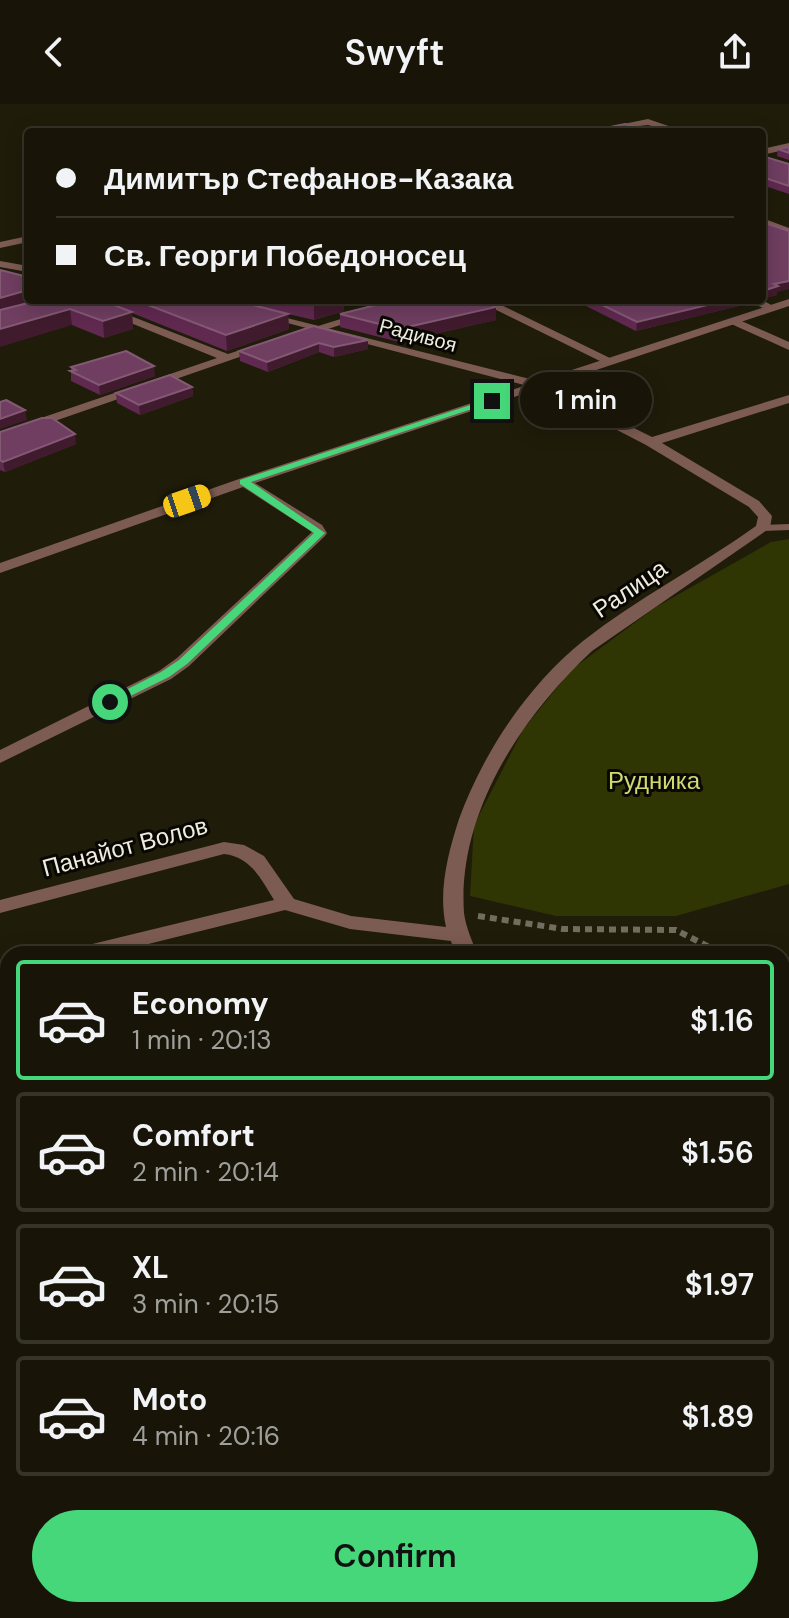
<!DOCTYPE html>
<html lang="en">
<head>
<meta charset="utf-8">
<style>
	:root { --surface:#181508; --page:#252216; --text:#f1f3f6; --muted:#9f9f9c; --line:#363429; --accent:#45d77a }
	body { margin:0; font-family:"DM Sans",sans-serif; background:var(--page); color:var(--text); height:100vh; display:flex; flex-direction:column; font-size:30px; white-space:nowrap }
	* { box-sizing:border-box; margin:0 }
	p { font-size:26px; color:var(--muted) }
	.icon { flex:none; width:44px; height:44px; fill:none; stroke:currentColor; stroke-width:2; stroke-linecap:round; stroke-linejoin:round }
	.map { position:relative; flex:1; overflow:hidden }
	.side { position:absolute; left:0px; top:842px; width:790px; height:672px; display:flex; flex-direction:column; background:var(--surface); border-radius:24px 24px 0 0; box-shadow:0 4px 20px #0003,0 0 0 2px var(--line) }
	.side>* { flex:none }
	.hud { position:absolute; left:24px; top:24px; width:742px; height:176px; border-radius:8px; box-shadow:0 4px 20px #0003,0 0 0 2px var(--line); display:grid; align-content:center; height:176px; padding:0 32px; background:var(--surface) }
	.end { position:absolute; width:36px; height:36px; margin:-18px; border:10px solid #45d77a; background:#111; box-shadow:0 0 0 4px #111 }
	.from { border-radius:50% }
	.bubble { position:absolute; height:56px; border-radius:28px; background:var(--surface); box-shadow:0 4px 20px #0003,0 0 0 2px var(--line); font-size:26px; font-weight:600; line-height:56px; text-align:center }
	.car { position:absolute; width:24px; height:48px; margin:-24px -12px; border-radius:10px; box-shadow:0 0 6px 2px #0007; background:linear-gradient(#f5c518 24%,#345 0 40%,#f5c518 0 76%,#345 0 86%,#f5c518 0) }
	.hud b { display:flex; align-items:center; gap:28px; height:76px; font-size:30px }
	.hud b+b { border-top:2px solid var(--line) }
	.hud i { width:20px; height:20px; background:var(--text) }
	ul { padding:14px 0 0; list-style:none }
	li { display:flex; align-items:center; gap:24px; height:120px; margin:0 16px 12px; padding:0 16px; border:4px solid var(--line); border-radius:8px }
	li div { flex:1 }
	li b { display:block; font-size:30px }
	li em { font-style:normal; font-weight:600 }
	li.active { border-color:var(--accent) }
	li>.icon { width:72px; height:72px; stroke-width:1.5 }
	.button { display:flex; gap:16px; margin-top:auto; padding:16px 32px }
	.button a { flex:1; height:92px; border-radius:48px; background:var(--accent); color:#111; font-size:32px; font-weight:600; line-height:92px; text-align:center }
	header { display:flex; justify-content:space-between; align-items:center; height:104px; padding:0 32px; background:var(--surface); font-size:36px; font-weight:600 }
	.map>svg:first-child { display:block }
	.green { fill:#303504 }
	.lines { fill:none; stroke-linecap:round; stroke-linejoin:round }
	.path { stroke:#716e5f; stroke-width:6; stroke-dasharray:7 5; stroke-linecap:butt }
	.service { fill:#7c5b52; fill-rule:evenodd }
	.minor { fill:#7c5b52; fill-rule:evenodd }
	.tertiary { fill:#7c5b52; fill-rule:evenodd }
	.wall { fill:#602950 }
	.shaded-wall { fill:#401b2d }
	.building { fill:#6f3e60; stroke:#835974; stroke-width:2 }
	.route { fill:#45d77a }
	.labels { text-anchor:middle; stroke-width:6; stroke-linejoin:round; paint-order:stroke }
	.far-street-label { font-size:20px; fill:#efede1; stroke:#080702 }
	.street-label { font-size:24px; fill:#efede1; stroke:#080702 }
	.park-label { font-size:24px; fill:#cedb6f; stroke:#080702 }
</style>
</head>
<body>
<header><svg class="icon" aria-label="back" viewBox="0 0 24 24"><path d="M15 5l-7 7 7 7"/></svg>Swyft<svg class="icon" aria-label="share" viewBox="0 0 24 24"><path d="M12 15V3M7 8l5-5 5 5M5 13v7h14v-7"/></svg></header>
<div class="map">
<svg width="789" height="1514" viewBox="0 0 789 1514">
	<rect width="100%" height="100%" fill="#201c0a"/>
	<path class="green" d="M789 435V780L676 812H556L470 792 474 721 523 626 571 566 656 503 771 438Z"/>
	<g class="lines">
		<g class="path">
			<path d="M478 812 563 825 676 826 709 843 714 850"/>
			<path d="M782 985 789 1000"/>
		</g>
		<path class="service" d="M789 420V426L763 427 759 424 763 421Z"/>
		<g class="minor">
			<path d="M648 15 686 28H673L648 21 584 28Z"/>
			<path d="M789 39V45L762 51V45Z"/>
			<path d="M762 114 789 124V130L762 120Z"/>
			<path d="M28 132V138L0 144V138Z"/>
			<path d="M74 196H90L228 250 265 238 271 242 0 336V328L217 254Z"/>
			<path d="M402 196H420L299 234 289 231Z"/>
			<path d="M476 196H491L616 257 606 260Z"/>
			<path d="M746 196H762L777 204 767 206Z"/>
			<path d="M729 215H737L789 238V246L729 219Z"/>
			<path d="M539 277 652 333 789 291V299L662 339 759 397 772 412 770 424 592 547C522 612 457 709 464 809 466 824 472 836 477 850H455L451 837 350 825 285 806 108 850H69L72 845 80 843 274 796C261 775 251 753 224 750L0 809V796L224 738 244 741 264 752 294 795 351 812 446 823C438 787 448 749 459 715 483 649 528 581 583 537 638 494 700 462 756 422L758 413 749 403 646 341 538 285 255 379 322 421 327 429 325 432 189 562 171 575 0 659V646L159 567 177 554 312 428 243 383 0 469V459L239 375Z"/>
			<path d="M8 866V881L0 883V868Z"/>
			<path d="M8 1289V1318L0 1321V1292Z"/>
			<path d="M0 1475 8 1478V1506H43L47 1514H9L0 1508Z"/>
		</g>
		<g class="tertiary">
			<path d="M0 157 28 162V168L0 163Z"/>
			<path d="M789 195V202L539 285 257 211 263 208 538 277Z"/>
		</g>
	</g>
	<g class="wall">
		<path d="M789 43V56L777 52 778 45Z"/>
		<path d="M762 52 789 60V90L762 81Z"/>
		<path d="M762 122 777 188V191L765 194H762Z"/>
		<path d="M28 196H343L344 207 314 216 288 210 289 225 227 247 132 209 133 225 104 234 72 221Z"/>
		<path d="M574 196H748L747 200 636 227Z"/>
		<path d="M340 210 496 216 399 238 340 223Z"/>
		<path d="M313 222 368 245 334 253 319 248 268 268 240 257 239 247Z"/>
		<path d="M71 263 155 272 100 291 71 277Z"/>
		<path d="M192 283 193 292 140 311 117 299 116 289Z"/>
		<path d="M0 328 76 340 5 368 0 366Z"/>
	</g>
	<g class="shaded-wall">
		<path d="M789 177V185L777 188V191L765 194 766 186 774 180Z"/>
		<path d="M28 186V196H55L0 211V194Z"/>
		<path d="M331 196H343L344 207 314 216V201Z"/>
		<path d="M728 196H748L747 200 636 227 637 218Z"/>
		<path d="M496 203V216L399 238V225Z"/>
		<path d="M70 205 72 221 0 243V225Z"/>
		<path d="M132 208 133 225 104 234 103 217Z"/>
		<path d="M288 210 289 225 227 247 226 231Z"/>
		<path d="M368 236V245L334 253V243Z"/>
		<path d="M319 239V248L268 268 267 258Z"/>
		<path d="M154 262 155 272 100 291 99 281Z"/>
		<path d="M192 283 193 292 140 311 139 301Z"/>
		<path d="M25 306 27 316 0 325V315Z"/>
		<path d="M75 330 76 340 5 368 3 358Z"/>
	</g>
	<g class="building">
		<path d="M625 20 652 28H585Z"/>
		<path d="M789 43V49L778 45Z"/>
		<path d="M762 52 789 60V82L762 73Z"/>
		<path d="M768 120 789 127V177L774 180 778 182 766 186 762 185V122Z"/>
		<path d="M0 166 28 173V186L0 194Z"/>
		<path d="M40 196H101L132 208 103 217 70 205 0 225V206Z"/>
		<path d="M135 196H233L288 210 226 231Z"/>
		<path d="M290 196H331L314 201Z"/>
		<path d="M396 196H482L496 203 399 225 340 210Z"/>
		<path d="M592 196H728L637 218Z"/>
		<path d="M313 222 368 236 334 243 319 239 267 258 239 247Z"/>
		<path d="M126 247 154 262 99 281 70 267 76 266 71 263Z"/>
		<path d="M170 271 192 283 139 301 116 289Z"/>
		<path d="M6 296 25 306 0 315V298Z"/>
		<path d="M42 314H52L75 330 3 358 0 356V328Z"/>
	</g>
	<path class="route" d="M489 295 496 297 251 378 325 429 187 560 169 573 114 600H106V596L161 568 179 556 314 429 240 380V376Z"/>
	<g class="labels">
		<g class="far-street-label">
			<text transform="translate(418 231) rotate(15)" y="7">Радивоя</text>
		</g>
		<g class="street-label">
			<text transform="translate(630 485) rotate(-34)" y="8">Ралица</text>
			<text transform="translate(125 743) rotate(-15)" y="8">Панайот Волов</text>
		</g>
		<g class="park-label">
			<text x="654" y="685">Рудника</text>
		</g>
	</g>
</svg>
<i class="end from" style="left:110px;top:598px"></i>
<i class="end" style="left:492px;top:297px"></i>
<div class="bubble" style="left:520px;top:268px;width:132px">1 min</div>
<i class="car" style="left:187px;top:397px;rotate:71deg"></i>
<div class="hud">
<b><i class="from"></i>Димитър Стефанов-Казака</b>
<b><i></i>Св. Георги Победоносец</b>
</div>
<section class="side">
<ul>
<li class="active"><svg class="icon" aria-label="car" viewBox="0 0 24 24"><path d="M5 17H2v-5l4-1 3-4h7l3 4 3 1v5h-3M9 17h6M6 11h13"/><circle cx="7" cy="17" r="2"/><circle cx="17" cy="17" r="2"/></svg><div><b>Economy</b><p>1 min · 20:13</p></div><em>$1.16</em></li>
<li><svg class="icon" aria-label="car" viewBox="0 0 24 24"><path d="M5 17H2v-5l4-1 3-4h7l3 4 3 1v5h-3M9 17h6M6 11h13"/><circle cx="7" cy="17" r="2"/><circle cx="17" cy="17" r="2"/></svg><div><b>Comfort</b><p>2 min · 20:14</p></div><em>$1.56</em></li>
<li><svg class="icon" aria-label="car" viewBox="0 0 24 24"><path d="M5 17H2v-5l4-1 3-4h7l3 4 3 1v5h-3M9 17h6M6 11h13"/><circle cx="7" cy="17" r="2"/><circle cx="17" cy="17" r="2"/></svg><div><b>XL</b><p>3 min · 20:15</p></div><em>$1.97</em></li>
<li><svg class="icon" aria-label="car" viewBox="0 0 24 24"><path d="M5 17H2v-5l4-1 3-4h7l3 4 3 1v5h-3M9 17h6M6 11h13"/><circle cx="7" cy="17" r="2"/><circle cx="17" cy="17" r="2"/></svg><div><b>Moto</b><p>4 min · 20:16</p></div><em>$1.89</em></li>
</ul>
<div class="button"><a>Confirm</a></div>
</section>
</div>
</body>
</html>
